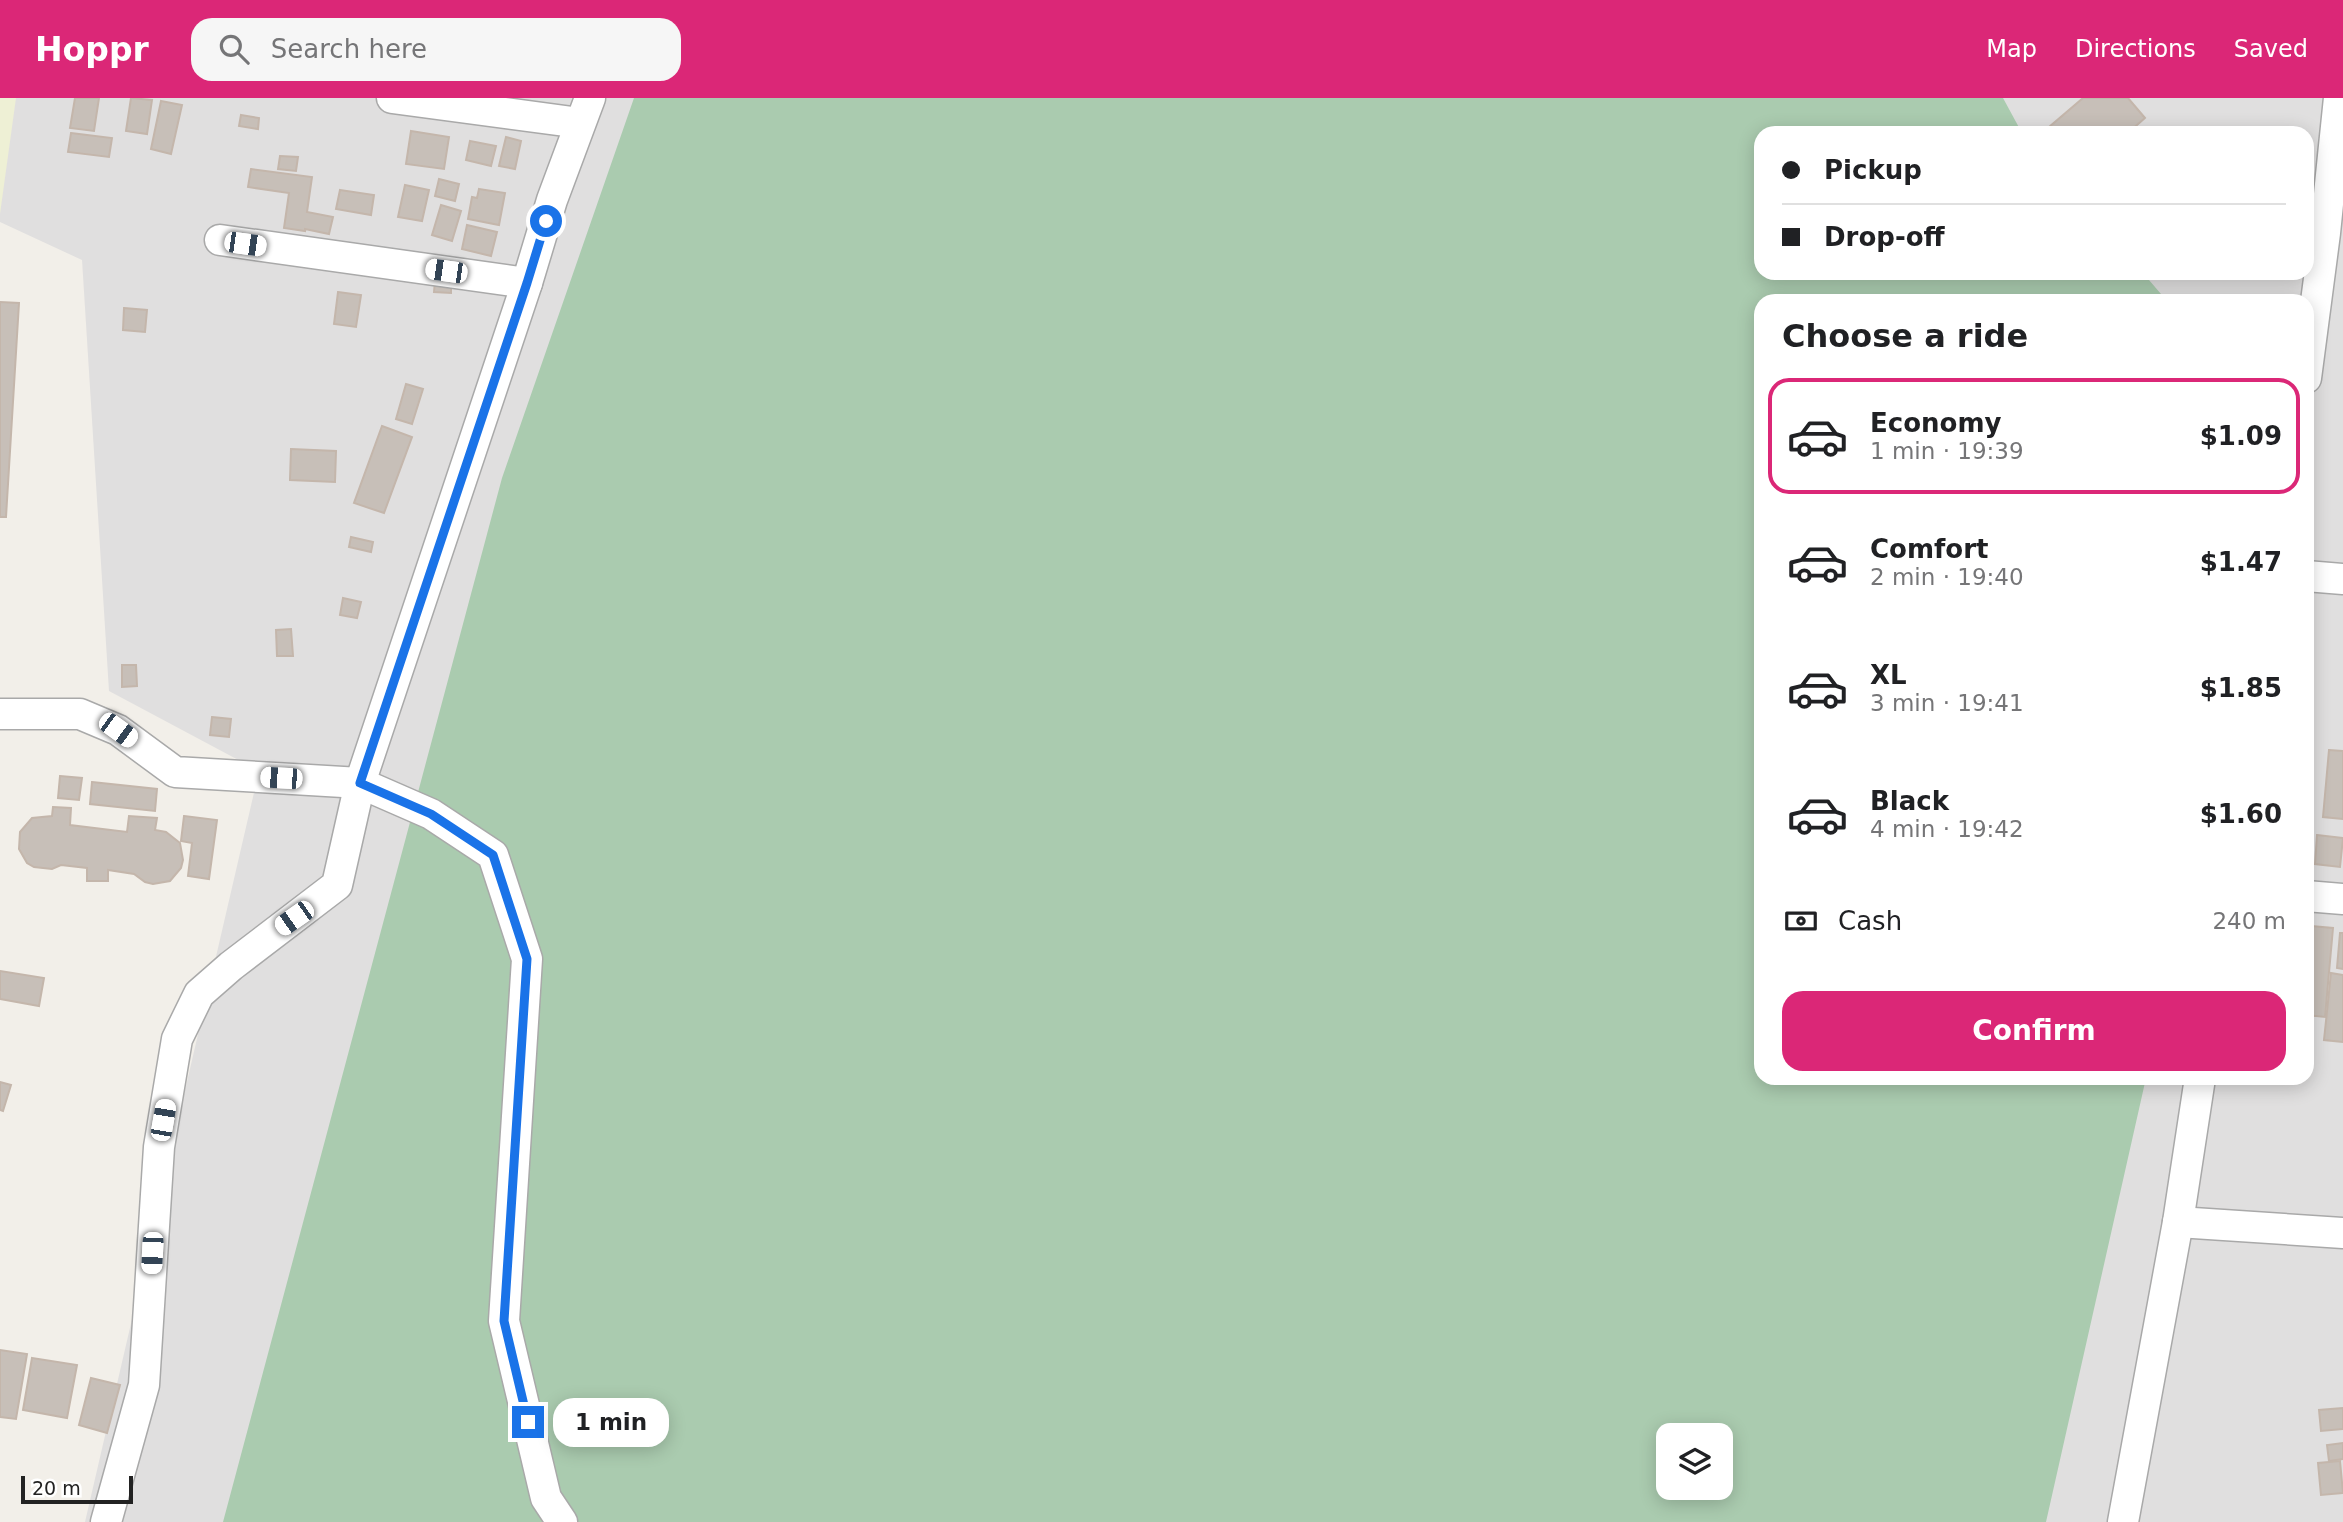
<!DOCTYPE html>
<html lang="en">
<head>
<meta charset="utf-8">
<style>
	:root { --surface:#fff; --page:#f6f6f6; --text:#202124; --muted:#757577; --line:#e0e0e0; --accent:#db2777 }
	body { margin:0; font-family:"DejaVu Sans",sans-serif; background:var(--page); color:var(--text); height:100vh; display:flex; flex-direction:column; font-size:26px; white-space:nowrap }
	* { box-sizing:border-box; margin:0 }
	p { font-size:23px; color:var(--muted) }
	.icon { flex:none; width:38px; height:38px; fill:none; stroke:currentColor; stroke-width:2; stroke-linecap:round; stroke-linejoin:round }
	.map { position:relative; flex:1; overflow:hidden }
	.panel { position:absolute; left:1754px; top:196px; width:560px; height:791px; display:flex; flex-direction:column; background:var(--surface); border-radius:21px; box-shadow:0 4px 18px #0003 }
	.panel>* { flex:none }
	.top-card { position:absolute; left:1754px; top:28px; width:560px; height:154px; border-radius:21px; box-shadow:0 4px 18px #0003; display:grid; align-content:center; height:154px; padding:0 28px; background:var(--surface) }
	.tools { position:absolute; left:1656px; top:1325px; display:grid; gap:14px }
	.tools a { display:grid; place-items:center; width:77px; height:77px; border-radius:14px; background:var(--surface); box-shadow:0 4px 18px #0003; font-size:35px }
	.scale { position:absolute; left:21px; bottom:18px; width:112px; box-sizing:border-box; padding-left:7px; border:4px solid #222; border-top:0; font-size:19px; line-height:24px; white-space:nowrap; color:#222; -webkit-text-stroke:5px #fff; paint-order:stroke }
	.end { position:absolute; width:32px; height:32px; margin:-16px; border:9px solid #1a73e8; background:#fff; box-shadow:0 0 0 4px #fff }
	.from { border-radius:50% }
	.bubble { position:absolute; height:49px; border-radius:21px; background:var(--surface); box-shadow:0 4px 18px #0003; font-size:23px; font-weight:800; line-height:49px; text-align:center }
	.car { position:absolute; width:21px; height:42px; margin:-21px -10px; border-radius:9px; box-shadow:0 0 5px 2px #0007; background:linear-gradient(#fff 24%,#345 0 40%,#fff 0 76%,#345 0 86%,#fff 0) }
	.top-card b { display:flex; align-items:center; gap:24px; height:66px; font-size:26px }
	.top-card b+b { border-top:2px solid var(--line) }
	.top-card i { width:18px; height:18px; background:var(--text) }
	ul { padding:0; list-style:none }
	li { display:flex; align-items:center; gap:21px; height:116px; margin:0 14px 10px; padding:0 14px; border:4px solid transparent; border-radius:21px }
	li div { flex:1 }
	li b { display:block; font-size:26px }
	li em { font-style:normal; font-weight:800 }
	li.on { border-color:var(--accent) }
	li>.icon { width:63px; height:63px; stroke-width:1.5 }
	h2 { padding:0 28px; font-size:32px; line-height:84px }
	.pay { display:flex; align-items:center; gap:18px; height:77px; padding:0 28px; font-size:26px }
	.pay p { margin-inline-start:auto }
	.button { display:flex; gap:14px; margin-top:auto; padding:14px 28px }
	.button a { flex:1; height:80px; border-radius:21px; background:var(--accent); color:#fff; font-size:28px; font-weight:800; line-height:80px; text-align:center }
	header { display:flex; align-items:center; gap:42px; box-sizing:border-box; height:98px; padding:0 35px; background:var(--accent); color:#fff }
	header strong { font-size:33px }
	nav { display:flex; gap:38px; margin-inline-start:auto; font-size:24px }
	.search { width:490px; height:63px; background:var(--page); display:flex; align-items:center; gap:18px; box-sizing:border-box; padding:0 24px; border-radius:21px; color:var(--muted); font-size:26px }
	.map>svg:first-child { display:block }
	.residential { fill:#e0dfdf; fill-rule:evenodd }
	.farmland { fill:#eef0d5 }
	.cemetery { fill:#aacbaf; fill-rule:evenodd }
	.building { fill:#c7bfb8; stroke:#c4b6ab; stroke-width:2 }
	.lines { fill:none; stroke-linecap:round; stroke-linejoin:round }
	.minor-casing { stroke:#a9a9a9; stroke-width:33 }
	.minor { stroke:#fff; stroke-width:30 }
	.route { stroke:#1a73e8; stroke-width:9 }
</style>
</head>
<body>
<header>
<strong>Hoppr</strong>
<div class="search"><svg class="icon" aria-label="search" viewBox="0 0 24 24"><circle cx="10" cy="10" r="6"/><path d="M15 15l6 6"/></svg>Search here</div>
<nav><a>Map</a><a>Directions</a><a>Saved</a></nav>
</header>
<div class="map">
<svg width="2343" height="1424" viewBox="0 0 2343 1424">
	<rect width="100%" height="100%" fill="#f2efe9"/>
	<path class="residential" d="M0 0H2343V1424H85L259 673 109 593 82 162 0 124ZM1760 35H2306V175H1760ZM1760 203H2306V980H1760ZM1668 1337H1720V1390H1668Z"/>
	<path class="farmland" d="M0 0H16L0 116Z"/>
	<path class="cemetery" d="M634 0H2003L2022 35H1760V175H2143L2167 203H1760V980H2146L2046 1424H223L502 380ZM1668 1337H1720V1390H1668Z"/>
	<g class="building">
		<path d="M75 0H99L94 33 70 30Z"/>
		<path d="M131 0 152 2 147 36 126 33Z"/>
		<path d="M2083 0H2128L2145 20 2128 35H2052L2048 30Z"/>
		<path d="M161 3 182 7 171 56 151 51Z"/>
		<path d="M241 17 259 20 258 31 239 28Z"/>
		<path d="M411 33 449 39 444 71 406 66Z"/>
		<path d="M71 35 112 40 109 59 68 54Z"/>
		<path d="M506 39 521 43 515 71 499 68Z"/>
		<path d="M470 43 496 48 491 68 466 62Z"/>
		<path d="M280 58 298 59 296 73 278 71Z"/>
		<path d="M251 71 312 79 307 114 333 119 329 136 305 131V133L284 130 289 95 248 89Z"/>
		<path d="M439 81 459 86 455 103 435 98Z"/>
		<path d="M405 87 429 92 422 123 398 119Z"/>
		<path d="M479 91 505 95 499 127 468 121 472 99 477 100Z"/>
		<path d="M340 92 374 97 371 117 336 111Z"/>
		<path d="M441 107 461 113 452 143 432 137Z"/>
		<path d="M467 127 497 134 491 158 462 151Z"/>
		<path d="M435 183 451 185V195L434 194Z"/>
		<path d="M338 194 361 197 356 229 334 226Z"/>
		<path d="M0 204 19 205 6 419H0Z"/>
		<path d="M124 210 147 212 145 234 123 232Z"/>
		<path d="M406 286 423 291 412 326 396 321Z"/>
		<path d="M382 328 412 339 384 415 354 405Z"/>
		<path d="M291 351 336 353 335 384 290 382Z"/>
		<path d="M351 439 373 444 371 454 349 449Z"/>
		<path d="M343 500 361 504 357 520 340 517Z"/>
		<path d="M291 531 293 558H277L276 532Z"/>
		<path d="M122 567H136L137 588 122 589Z"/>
		<path d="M212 619 231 621 229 639 210 637Z"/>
		<path d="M2329 652 2343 653V721L2323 719Z"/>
		<path d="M60 678 82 680 79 702 58 700Z"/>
		<path d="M92 684 157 691 155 713 90 706Z"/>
		<path d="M53 709 71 710 70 727 127 734 129 718 157 720 155 732 166 734 180 745 183 762 181 770 170 783 153 786 145 784 134 776 108 772V783H87V770L61 767 52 771 34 769 27 765 19 751 20 734 32 720 52 718Z"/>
		<path d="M184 718 217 722 209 781 188 778 192 745 181 743Z"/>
		<path d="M2317 737 2343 740 2340 769 2315 766Z"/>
		<path d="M2311 828 2333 830 2325 919 2306 917V872Z"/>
		<path d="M2340 835H2343V871L2337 870Z"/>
		<path d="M0 873 44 880 39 908 0 901Z"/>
		<path d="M2331 875 2343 877V944L2324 942Z"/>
		<path d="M0 984 11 987 3 1013 0 1012Z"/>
		<path d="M0 1252 27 1256 16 1321 0 1319Z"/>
		<path d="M32 1260 77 1267 67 1320 23 1312Z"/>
		<path d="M91 1280 120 1287 107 1335 79 1327Z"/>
		<path d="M2343 1310V1331L2321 1333 2319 1312Z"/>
		<path d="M2343 1345V1361L2329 1363 2327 1347Z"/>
		<path d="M2340 1363 2343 1395 2321 1397 2318 1365Z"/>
	</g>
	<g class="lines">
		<g class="minor-casing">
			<g id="minor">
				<path d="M392 0 580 25"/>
				<path d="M220 142 527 185 552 102 590 0"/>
				<path d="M2306 280 2325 135 2339 0"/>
				<path d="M2306 478 2343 481"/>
				<path d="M0 616H80L118 632 175 674 360 685 431 716 493 757 527 861 504 1223 546 1400 562 1424"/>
				<path d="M2306 798 2343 801"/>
				<path d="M2178 1124 2343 1135"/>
				<path d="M106 1424 144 1287 159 1049 177 941 199 896 231 868 337 787 360 685 527 185"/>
				<path d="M2123 1424 2178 1124 2200 980"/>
			</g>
		</g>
		<use href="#minor" class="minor"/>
	</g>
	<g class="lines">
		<path class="route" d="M528 1324 504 1223 527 861 493 757 431 716 360 685 527 185 546 123"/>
	</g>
</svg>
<div class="tools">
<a><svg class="icon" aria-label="layers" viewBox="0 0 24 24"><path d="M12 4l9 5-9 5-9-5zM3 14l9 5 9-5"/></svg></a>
</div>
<div class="scale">20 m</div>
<i class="end from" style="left:546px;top:123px"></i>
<i class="end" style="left:528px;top:1324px"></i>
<div class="bubble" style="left:553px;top:1300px;width:116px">1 min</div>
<i class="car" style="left:245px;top:146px;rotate:98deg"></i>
<i class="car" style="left:446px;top:173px;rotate:278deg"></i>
<i class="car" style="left:118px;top:632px;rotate:126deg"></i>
<i class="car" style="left:281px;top:680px;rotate:273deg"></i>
<i class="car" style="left:294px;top:820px;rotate:235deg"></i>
<i class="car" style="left:163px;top:1022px;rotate:10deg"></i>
<i class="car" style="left:152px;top:1155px;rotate:183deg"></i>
<div class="top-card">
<b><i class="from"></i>Pickup</b>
<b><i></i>Drop-off</b>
</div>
<section class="panel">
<h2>Choose a ride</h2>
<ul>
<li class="on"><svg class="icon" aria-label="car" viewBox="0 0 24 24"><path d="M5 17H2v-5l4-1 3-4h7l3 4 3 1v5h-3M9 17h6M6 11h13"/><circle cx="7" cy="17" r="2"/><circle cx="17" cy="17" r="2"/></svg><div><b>Economy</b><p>1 min · 19:39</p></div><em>$1.09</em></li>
<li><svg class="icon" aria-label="car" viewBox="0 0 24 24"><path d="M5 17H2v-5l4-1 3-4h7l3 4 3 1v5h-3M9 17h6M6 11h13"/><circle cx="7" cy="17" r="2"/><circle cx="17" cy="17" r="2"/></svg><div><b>Comfort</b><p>2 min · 19:40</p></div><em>$1.47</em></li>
<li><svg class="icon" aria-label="car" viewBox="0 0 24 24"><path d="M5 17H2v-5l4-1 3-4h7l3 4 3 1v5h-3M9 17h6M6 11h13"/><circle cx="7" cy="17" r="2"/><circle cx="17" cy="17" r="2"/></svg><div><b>XL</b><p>3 min · 19:41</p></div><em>$1.85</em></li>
<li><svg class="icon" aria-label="car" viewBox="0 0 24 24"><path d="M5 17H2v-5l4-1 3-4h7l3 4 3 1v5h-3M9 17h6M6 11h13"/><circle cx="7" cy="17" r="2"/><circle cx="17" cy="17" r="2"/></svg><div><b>Black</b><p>4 min · 19:42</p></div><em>$1.60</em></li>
</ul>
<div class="pay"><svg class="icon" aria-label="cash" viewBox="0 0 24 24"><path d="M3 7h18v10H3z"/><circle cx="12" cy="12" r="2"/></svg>Cash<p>240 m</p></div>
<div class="button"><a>Confirm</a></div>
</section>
</div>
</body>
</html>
